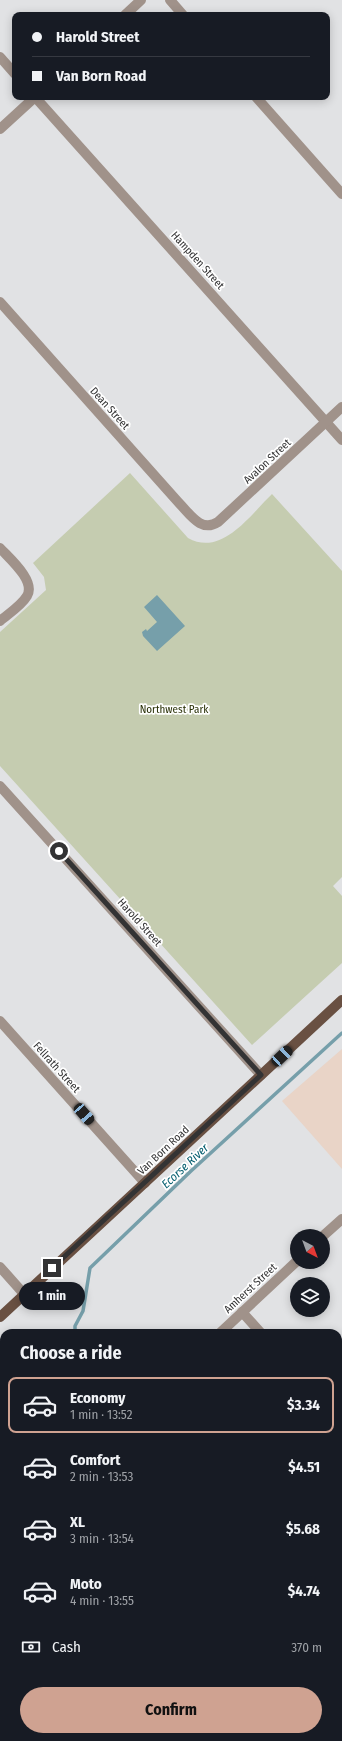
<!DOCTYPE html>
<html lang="en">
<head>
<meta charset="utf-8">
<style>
	:root { --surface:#171b24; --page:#20242c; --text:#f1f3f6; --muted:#9ea1a6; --line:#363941; --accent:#cfa291 }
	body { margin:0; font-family:"Fira Sans Condensed",sans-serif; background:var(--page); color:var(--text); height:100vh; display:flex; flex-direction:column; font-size:15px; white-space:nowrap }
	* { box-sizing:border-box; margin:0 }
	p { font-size:13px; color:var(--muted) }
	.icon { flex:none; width:22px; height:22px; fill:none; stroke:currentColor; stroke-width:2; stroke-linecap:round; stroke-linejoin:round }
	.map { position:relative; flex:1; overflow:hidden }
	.details { position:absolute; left:0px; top:1329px; width:342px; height:412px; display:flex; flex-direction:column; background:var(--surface); border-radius:12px 12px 0 0; box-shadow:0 2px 10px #0003 }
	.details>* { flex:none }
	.guide { position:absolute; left:12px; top:12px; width:318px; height:88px; border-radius:8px; box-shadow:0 2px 10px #0003; display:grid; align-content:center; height:88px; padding:0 20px; background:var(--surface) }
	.needle { width:26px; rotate:139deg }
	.tools { position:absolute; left:290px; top:1229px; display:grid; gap:8px }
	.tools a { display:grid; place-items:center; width:40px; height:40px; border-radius:50%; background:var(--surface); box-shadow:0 2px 10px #0003; font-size:20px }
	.end { position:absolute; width:18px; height:18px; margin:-9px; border:5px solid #333334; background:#fff; box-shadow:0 0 0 2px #fff }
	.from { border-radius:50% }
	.bubble { position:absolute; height:28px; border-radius:14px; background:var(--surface); box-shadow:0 2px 10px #0003; font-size:13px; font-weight:700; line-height:28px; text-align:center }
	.car { position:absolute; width:12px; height:24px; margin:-12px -6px; border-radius:5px; box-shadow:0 0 3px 1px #0007; background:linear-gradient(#222 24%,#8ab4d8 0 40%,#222 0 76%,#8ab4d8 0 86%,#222 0) }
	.guide b { display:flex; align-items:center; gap:14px; height:38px; font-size:15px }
	.guide b+b { border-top:1px solid var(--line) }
	.guide i { width:10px; height:10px; background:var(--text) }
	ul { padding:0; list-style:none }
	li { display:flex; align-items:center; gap:12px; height:56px; margin:0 8px 6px; padding:0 12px; border:2px solid transparent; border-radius:8px }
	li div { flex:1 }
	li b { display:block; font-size:15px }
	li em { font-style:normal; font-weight:700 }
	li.active { border-color:var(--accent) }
	li>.icon { width:36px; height:36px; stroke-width:1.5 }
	h2 { padding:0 20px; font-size:18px; line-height:48px }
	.pay { display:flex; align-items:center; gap:10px; height:44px; padding:0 20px; font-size:15px }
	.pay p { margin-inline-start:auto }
	.cta { display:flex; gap:8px; margin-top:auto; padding:8px 20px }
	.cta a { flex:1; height:46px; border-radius:24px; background:var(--accent); color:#111; font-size:16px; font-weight:700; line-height:46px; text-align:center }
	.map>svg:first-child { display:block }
	.industrial { fill:#e9d4c7 }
	.green { fill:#c5ccb0 }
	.water { fill:#769faa }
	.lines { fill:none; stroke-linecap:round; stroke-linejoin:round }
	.stream { stroke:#769faa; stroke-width:3.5 }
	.minor { stroke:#a0928a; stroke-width:10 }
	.major { stroke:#695042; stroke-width:10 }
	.route { stroke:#333334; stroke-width:5 }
	.labels { text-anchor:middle; stroke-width:3.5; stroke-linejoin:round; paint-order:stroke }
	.street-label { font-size:11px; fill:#333334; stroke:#fff }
	.park-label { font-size:11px; fill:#282f05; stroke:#fff }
	.water-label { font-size:12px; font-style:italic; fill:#025c6d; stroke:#fff }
</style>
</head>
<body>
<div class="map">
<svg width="342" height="1741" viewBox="0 0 342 1741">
	<rect width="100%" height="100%" fill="#e1e2e4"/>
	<path class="industrial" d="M342 1049V1169L282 1101Z"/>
	<g class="green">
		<path d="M130 473 188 538C222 557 250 515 272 494L342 571V877L333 886 342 896V963L252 1045 0 766V632L46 590 44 577 33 563Z"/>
		<path d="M0 1645 4 1649V1725L0 1720Z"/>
	</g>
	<path class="water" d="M157 595 185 626 157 651 143 636 142 632 146 629 147 631 157 622 144 607Z"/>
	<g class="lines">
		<g class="stream">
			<path d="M75 1333V1326L83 1311 90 1268 191 1171 342 1033"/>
			<path d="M0 1477 4 1472"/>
		</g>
		<g class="minor">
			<path d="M170 0 183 15"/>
			<path d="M125 15 141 0"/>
			<path d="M0 57 15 74"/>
			<path d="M35 97 342 440"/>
			<path d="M256 97 342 194"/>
			<path d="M0 129 35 97"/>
			<path d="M0 302 179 503C190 514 201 533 218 522L342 407"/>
			<path d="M0 548C10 559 36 581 27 596 21 606 8 614 0 621"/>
			<path d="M0 786 261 1075"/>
			<path d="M0 1021 145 1183"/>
			<path d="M323 1236 342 1219"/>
			<path d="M0 1267 24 1294"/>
			<path d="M242 1312 261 1333"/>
			<path d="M220 1333 297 1261"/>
			<path d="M338 1418 342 1422"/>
			<path d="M338 1446 342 1442"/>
			<path d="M0 1539 4 1535"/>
			<path d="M338 1672 342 1668"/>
			<path d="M22 1741 26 1737"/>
			<path d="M264 1741 268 1737"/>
		</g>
		<path class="major" d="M0 1317 342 1000"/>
	</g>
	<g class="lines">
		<path class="route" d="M52 1268 261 1075 59 851"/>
	</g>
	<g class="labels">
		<g class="street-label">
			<text transform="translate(198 260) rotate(48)" y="4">Hampden Street</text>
			<text transform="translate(110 408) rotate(48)" y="4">Dean Street</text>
			<text transform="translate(267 461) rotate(-43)" y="4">Avalon Street</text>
			<text transform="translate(140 922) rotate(48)" y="4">Harold Street</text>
			<text transform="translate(57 1067) rotate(48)" y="4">Fellrath Street</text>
			<text transform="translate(163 1150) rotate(-43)" y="4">Van Born Road</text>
			<text transform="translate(250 1288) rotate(-43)" y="4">Amherst Street</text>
		</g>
		<g class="park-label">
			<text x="174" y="713">Northwest Park</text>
		</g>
		<g class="water-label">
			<text transform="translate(185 1166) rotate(-43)" y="4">Ecorse River</text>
		</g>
	</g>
</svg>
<div class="tools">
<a><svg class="needle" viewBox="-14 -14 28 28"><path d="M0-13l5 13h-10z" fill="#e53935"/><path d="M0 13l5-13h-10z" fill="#9ea1a6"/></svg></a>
<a><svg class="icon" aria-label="layers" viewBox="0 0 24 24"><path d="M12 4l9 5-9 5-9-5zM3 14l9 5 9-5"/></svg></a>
</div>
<i class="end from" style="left:59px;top:851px"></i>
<i class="end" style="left:52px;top:1268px"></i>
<div class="bubble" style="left:19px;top:1282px;width:66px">1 min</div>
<i class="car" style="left:282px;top:1056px;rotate:47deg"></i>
<i class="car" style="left:84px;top:1114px;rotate:139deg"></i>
<div class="guide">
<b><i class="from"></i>Harold Street</b>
<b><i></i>Van Born Road</b>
</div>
<section class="details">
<h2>Choose a ride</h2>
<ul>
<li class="active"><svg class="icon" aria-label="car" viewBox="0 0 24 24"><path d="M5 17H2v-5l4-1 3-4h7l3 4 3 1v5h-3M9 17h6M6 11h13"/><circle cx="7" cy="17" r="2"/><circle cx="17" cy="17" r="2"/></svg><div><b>Economy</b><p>1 min · 13:52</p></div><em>$3.34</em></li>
<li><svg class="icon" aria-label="car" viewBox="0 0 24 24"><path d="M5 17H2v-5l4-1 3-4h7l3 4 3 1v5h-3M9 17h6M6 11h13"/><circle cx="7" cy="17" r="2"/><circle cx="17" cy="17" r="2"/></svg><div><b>Comfort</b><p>2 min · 13:53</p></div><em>$4.51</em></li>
<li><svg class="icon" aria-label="car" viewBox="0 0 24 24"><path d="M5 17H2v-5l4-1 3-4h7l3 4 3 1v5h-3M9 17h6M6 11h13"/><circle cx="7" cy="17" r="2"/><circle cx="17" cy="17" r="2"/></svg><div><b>XL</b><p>3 min · 13:54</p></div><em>$5.68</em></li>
<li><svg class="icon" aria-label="car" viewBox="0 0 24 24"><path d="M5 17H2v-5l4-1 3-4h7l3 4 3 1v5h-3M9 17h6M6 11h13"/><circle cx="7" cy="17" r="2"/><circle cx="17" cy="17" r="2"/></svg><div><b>Moto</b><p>4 min · 13:55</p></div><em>$4.74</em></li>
</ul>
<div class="pay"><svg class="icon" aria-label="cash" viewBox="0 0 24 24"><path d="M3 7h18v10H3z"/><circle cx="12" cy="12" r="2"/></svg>Cash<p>370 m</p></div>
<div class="cta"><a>Confirm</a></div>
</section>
</div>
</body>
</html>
